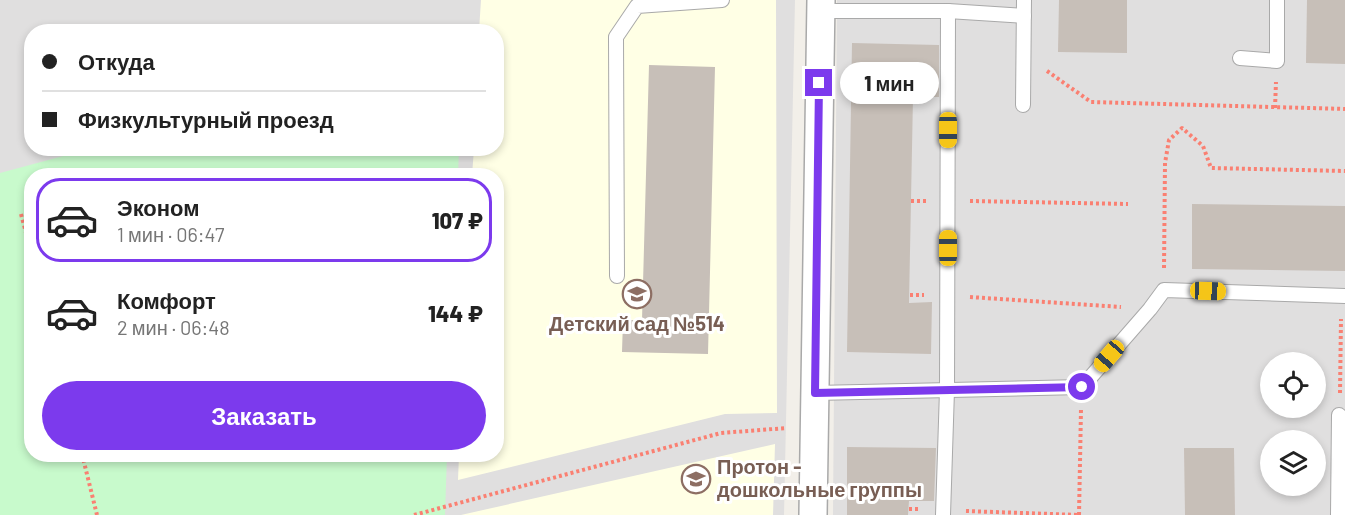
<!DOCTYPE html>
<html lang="ru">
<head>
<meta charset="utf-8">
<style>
	:root { --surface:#fff; --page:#f6f6f6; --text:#222; --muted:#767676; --line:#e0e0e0; --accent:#7c3aed }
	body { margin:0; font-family:Barlow,sans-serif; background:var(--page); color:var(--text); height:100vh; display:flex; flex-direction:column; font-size:22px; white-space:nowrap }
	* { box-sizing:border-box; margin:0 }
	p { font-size:20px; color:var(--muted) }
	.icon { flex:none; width:33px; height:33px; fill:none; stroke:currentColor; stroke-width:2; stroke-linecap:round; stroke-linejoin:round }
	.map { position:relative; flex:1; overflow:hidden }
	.side { position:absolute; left:24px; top:168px; width:480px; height:294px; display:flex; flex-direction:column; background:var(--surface); border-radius:24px; box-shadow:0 3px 9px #0003 }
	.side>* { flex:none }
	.top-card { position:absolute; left:24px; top:24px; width:480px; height:132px; border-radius:24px; box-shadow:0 3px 9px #0003; display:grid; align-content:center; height:132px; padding:0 18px; background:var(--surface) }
	.controls { position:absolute; left:1260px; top:352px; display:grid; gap:12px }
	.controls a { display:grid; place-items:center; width:66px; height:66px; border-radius:50%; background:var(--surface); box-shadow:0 3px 9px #0003; font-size:30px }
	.end { position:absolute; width:27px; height:27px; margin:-14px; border:8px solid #7c3aed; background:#fff; box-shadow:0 0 0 3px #fff }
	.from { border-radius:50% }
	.bubble { position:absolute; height:42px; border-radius:21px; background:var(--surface); box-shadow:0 3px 9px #0003; font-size:20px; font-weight:800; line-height:42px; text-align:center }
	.car { position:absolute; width:18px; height:36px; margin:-18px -9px; border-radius:8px; box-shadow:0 0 4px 2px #0007; background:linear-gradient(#f5c518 24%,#345 0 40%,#f5c518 0 76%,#345 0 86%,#f5c518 0) }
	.top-card b { display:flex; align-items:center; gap:21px; height:57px; font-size:22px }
	.top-card b+b { border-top:2px solid var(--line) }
	.top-card i { width:15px; height:15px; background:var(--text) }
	ul { padding:10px 0 0; list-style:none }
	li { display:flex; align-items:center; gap:18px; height:84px; margin:0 12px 9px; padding:0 6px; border:3px solid transparent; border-radius:24px }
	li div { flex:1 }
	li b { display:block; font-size:22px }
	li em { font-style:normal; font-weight:800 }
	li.current { border-color:var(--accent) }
	li>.icon { width:54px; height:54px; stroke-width:1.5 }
	.button { display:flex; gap:12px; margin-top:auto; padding:12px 18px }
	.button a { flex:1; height:69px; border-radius:36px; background:var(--accent); color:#fff; font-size:24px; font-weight:800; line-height:69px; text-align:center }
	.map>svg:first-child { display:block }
	.residential { fill:#e0dfdf; fill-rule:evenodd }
	.education { fill:#ffffe5 }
	.park { fill:#c8facc }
	.building { fill:#c7bfb8 }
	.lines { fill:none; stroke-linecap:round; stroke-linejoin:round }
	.lane-casing { stroke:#a9a9a9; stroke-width:16 }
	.street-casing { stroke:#a9a9a9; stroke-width:30 }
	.path { stroke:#fa8072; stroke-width:4; stroke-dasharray:3 3; stroke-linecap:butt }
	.lane { stroke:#fff; stroke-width:14 }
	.street { stroke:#fff; stroke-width:27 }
	.route { stroke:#7c3aed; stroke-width:8 }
	.labels { text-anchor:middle; stroke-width:6; stroke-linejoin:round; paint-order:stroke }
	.education-label { font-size:20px; font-weight:bold; fill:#785e54; stroke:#fff }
</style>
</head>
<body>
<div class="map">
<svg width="1345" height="515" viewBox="0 0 1345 515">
	<rect width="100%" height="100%" fill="#f2efe9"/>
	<g class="residential">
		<path d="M0 0H795L784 515H0ZM32 32H496V148H32ZM32 176H496V454H32Z"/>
		<path d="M837 0H1345V515H833ZM1270 363H1316V408H1270ZM1270 441H1316V486H1270Z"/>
	</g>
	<g class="education">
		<path d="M481 0H776L777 413 725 414 458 480 459 455 496 454V176L472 175 474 149 496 148V32L479 31Z"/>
		<path d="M775 444 773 515H461Z"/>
	</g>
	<path class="park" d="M93 148 459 149 458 175 32 176V454L447 455 445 515H0V173Z"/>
	<g class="building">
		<path d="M1059 0H1127V53L1058 52Z"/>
		<path d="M1307 0H1345V64L1306 63Z"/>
		<path d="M852 43 939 45V97H913L909 303 932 302 931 354 847 352Z"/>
		<path d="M649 65 715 67 708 354 622 352 623 320H642Z"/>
		<path d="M1192 204 1345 206V271L1192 269Z"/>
		<path d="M847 447 936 448 934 501H909L908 515H847Z"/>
		<path d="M1184 448H1234L1235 515H1185Z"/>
	</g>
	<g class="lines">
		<g class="lane-casing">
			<g id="lane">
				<path d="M821 11H948L1024 16"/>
				<path d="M1240 58 1277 61V0"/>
				<path d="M1023 105 1024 0"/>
				<path d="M617 276 616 37 637 6 722 0"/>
				<path d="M815 393 1082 387 1150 309 1164 290 1345 296"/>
				<path d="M943 515 947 390 948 11"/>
				<path d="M1338 515 1339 415"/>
			</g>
		</g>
		<g class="street-casing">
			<path id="street" d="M813 515 821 0"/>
		</g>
		<g class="path">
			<path d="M1047 71 1091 102 1345 109"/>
			<path d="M1275 108 1276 82"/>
			<path d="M911 201H926"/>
			<path d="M970 201 1128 204"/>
			<path d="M21 214 32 255"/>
			<path d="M1164 268 1165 163 1169 140 1182 128 1203 146 1211 168 1345 171"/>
			<path d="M910 295H924"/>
			<path d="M970 297 1121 307"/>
			<path d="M1340 393 1341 319"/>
			<path d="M82 454 97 515"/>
			<path d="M909 509H920"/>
			<path d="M966 511 1079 515"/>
			<path d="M414 515 721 433 787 428"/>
			<path d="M1079 515 1081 409"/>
		</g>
		<use href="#lane" class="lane"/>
		<use href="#street" class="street"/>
	</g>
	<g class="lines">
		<path class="route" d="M819 83 815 393 1082 387"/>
	</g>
	<defs>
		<g id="school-ring" transform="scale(1.5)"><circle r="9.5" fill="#fff" stroke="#8d6e63" stroke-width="1.5"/><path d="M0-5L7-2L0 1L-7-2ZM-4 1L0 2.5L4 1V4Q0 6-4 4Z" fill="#8d6e63"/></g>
	</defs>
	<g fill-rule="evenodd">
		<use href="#school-ring" x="637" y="294"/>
		<use href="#school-ring" x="696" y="479"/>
	</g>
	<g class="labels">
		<g class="education-label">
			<text x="637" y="331">Детский сад №514</text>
			<text x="717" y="474" text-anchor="start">Протон -<tspan x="717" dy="23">дошкольные группы</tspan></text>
		</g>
	</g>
</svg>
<div class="controls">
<a><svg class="icon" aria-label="locate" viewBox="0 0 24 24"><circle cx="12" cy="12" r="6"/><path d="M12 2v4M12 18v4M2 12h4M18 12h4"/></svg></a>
<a><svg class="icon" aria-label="layers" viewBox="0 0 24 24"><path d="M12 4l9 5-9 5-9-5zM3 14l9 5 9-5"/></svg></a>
</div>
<i class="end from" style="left:1082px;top:387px"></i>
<i class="end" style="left:819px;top:83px"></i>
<div class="bubble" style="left:840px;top:62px;width:99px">1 мин</div>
<i class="car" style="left:948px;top:130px;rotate:180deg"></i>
<i class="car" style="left:948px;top:248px;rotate:0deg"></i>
<i class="car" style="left:1208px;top:291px;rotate:92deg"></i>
<i class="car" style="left:1109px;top:356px;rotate:221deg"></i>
<div class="top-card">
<b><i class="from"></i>Откуда</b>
<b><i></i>Физкультурный проезд</b>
</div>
<section class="side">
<ul>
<li class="current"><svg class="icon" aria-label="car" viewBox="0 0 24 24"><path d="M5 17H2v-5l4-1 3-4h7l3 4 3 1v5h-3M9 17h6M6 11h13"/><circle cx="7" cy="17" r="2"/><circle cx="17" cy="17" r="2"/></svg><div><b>Эконом</b><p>1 мин · 06:47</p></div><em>107 ₽</em></li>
<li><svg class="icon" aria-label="car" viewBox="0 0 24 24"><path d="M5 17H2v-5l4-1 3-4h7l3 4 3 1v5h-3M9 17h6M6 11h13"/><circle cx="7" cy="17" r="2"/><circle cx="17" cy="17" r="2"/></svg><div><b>Комфорт</b><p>2 мин · 06:48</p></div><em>144 ₽</em></li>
</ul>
<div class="button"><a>Заказать</a></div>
</section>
</div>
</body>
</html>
